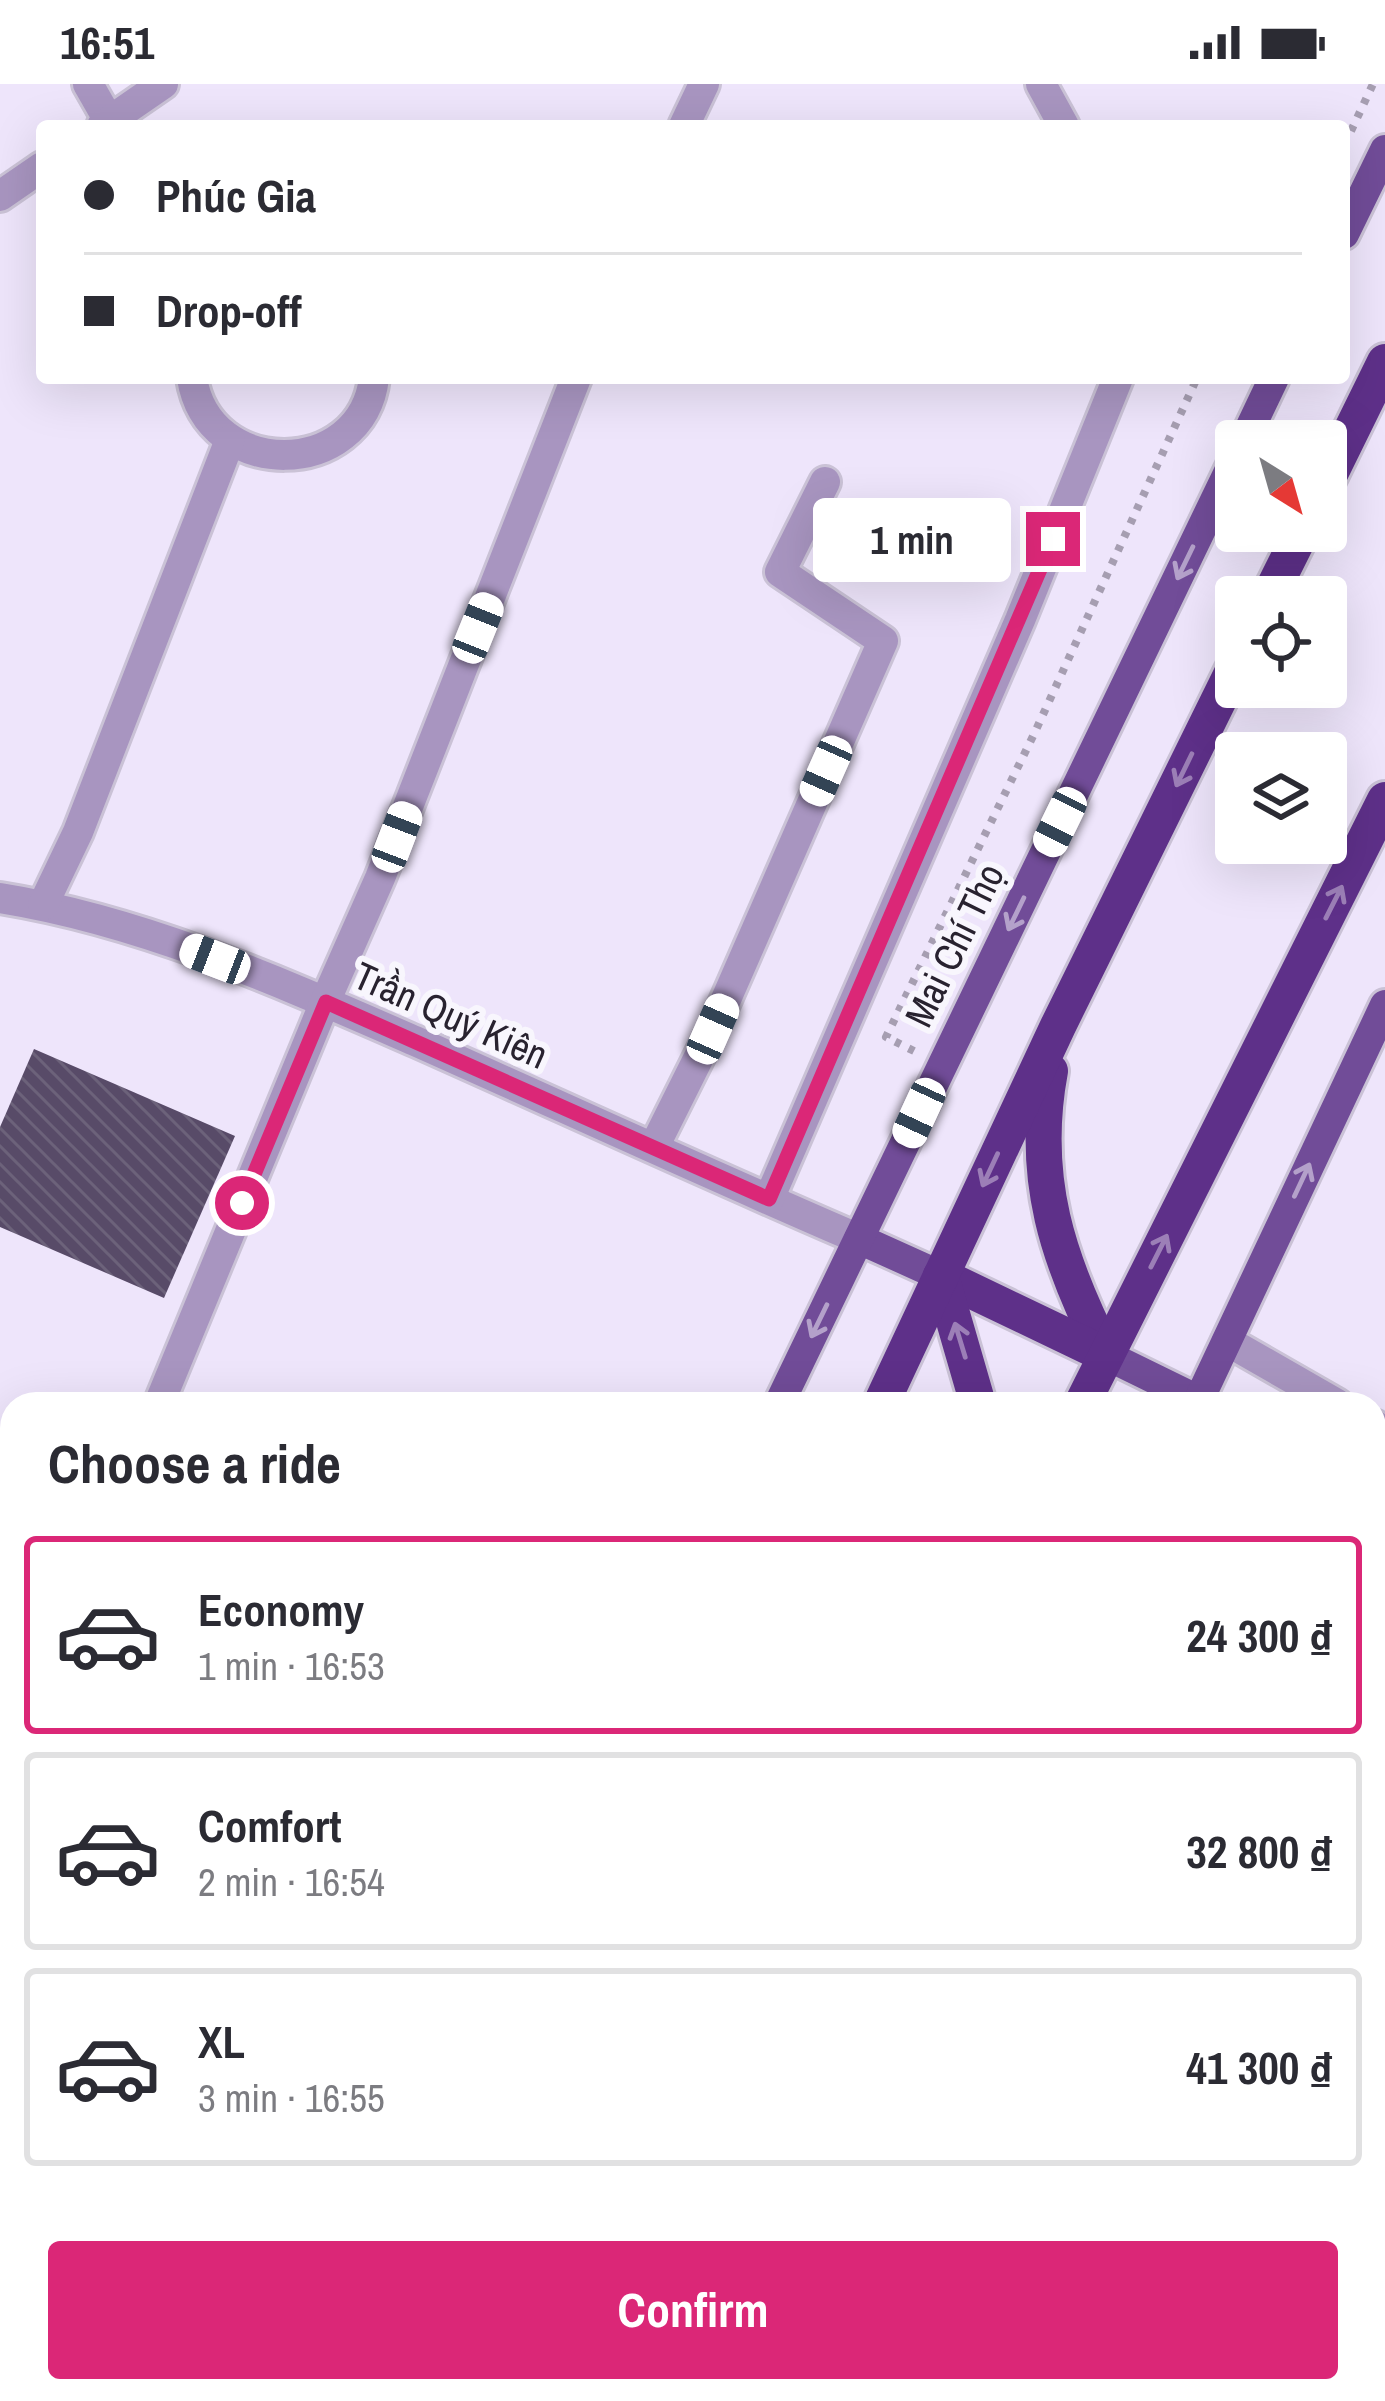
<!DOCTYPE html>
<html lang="en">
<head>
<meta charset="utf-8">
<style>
	:root { --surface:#fff; --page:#f2f2f3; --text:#2b2b33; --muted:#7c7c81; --line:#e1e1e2; --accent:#db2777 }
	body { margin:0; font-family:"Archivo Narrow",sans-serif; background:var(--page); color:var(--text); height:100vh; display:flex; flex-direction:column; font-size:45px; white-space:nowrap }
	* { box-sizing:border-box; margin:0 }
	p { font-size:39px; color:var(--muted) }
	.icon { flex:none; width:66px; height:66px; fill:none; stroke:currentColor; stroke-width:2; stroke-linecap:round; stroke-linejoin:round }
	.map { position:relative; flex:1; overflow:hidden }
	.panel { position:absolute; left:0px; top:1308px; width:1386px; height:1011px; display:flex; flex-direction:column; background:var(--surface); border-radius:36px 36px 0 0; box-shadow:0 12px 48px #0002 }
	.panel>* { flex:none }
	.hud { position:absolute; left:36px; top:36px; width:1314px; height:264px; border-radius:12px; box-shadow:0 12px 48px #0002; display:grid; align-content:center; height:264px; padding:0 48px; background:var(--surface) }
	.needle { width:78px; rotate:143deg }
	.fabs { position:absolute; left:1215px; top:336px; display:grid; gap:24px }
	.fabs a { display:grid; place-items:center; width:132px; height:132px; border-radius:12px; background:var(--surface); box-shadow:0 12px 48px #0002; font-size:60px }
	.end { position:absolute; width:54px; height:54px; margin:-27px; border:15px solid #db2777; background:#fff; box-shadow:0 0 0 6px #fff }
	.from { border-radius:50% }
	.bubble { position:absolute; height:84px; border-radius:12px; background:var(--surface); box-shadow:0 12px 48px #0002; font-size:39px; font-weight:800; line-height:84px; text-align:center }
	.car { position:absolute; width:36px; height:72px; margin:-36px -18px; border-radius:15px; box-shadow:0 0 9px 3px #0007; background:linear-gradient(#fff 24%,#345 0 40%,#fff 0 76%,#345 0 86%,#fff 0) }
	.hud b { display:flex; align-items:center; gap:42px; height:114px; font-size:45px }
	.hud b+b { border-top:3px solid var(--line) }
	.hud i { width:30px; height:30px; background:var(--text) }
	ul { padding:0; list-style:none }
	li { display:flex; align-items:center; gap:36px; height:198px; margin:0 24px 18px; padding:0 24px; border:6px solid var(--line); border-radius:12px }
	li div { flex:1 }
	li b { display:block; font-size:45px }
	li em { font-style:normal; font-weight:800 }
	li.selected { border-color:var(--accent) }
	li>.icon { width:108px; height:108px; stroke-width:1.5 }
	h2 { padding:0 48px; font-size:54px; line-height:144px }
	.cta { display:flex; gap:24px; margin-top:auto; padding:24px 48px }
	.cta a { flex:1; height:138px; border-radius:12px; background:var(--accent); color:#fff; font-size:48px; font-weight:800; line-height:138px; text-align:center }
	.status { display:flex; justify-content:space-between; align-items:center; height:84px; padding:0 60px; background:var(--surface); direction:ltr }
	.status svg { height:33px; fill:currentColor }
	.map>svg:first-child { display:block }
	.water { fill:url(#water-ripples) }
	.pier { fill:#eee5fb }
	.building { fill:url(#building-back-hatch) }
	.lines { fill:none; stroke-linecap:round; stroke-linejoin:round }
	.minor-casing { stroke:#cac2d6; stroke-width:36 }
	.major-casing { stroke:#cac2d6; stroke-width:36 }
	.highway-casing { stroke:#cac2d6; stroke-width:42 }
	.path { stroke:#a69eb1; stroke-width:8; stroke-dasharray:6 9; stroke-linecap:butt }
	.minor { stroke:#a895c0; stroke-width:30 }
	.major { stroke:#714c98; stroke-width:30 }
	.highway { stroke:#5e3089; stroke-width:36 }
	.oneway { stroke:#b4a1ca }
	.oneway2 { stroke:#9c7fb7 }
	.route { stroke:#db2777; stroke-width:15 }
	.labels { text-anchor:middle; stroke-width:12; stroke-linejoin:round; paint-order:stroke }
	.street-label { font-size:39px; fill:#28222f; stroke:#f8f6fd }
</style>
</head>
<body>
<div class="status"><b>16:51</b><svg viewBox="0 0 49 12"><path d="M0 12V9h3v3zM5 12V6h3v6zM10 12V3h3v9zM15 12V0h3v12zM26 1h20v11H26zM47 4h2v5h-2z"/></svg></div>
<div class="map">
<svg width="1385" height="2317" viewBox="0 0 1385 2317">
	<defs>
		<pattern id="water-ripples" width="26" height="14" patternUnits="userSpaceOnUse" patternTransform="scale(3)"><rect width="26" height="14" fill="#9981b8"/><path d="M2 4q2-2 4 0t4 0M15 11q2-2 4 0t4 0" fill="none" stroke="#7d6996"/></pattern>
		<pattern id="building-back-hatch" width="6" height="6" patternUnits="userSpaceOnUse" patternTransform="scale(3)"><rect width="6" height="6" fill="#584b68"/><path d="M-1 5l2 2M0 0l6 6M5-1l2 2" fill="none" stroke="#6c627a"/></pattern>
	</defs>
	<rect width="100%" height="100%" fill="#eee5fb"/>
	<path class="water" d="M0 2026 12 2029V2129L0 2124Z"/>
	<path class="pier" d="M1361 0H1385V61L1380 58 1353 15Z"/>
	<path class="building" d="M34 965 235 1052 164 1214 0 1143V1043Z"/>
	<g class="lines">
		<g class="minor-casing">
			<g id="minor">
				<path d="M88 0 112 42"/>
				<path d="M1041 0 1064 42"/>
				<path d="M102 42 163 0"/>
				<path d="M684 42 704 0"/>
				<path d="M0 112 42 83"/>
				<path d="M192 294C208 397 362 396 374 294"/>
				<path d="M0 814C144 837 282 899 415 957 563 1023 710 1091 859 1155"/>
				<path d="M43 821 78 748 230 356"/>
				<path d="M654 1063 713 945 883 557 780 488 825 398"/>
				<path d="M769 1115 1020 536 1118 294"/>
				<path d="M1227 1257 1337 1320"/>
				<path d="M159 1320 325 918 380 794 576 294"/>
				<path d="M1374 1341 1385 1348"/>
				<path d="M0 1503 12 1509"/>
				<path d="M0 1702 12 1673"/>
			</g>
		</g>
		<g class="major-casing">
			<g id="major">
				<path d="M1344 150 1385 66"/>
				<path d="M1244 357 1274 294"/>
				<path d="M859 1155 941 1192"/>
				<path d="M1106 1271 1198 1316"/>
				<path d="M779 1320 1236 373"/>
				<path d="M1197 1320 1385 921"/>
				<path d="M298 2317 303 2307"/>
				<path d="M725 2317 729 2307"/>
			</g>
		</g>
		<g class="highway-casing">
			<g id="highway">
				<path d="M1326 398 1385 278"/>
				<path d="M1269 513 1302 447"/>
				<path d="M1050 987C1030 1094 1058 1177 1106 1271"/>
				<path d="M941 1192 1106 1271"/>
				<path d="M941 1192 978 1320"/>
				<path d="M881 1320 1058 942 1236 581"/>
				<path d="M1082 1320 1385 716"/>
				<path d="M401 2317 406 2307"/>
				<path d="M612 2317 617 2307"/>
			</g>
		</g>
		<g class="path">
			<path d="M1351 47 1373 0"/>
			<path d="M914 967 886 953 1035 648 1197 294"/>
		</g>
		<use href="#minor" class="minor"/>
		<use href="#major" class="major"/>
		<use href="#highway" class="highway"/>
	</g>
	<defs><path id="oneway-shaft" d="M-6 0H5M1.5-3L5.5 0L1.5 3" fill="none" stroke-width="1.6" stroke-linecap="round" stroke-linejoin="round" transform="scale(3)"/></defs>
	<g class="oneway">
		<use href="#oneway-shaft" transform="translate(1185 479) rotate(116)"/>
		<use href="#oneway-shaft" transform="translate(1016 830) rotate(116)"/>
		<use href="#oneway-shaft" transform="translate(1302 1096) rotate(-65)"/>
		<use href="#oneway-shaft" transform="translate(819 1237) rotate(116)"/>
	</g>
	<g class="oneway2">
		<use href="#oneway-shaft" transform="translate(1184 686) rotate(116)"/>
		<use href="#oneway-shaft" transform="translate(1334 818) rotate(-63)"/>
		<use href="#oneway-shaft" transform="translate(990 1086) rotate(115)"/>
		<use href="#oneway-shaft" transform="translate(1159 1167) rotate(-63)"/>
		<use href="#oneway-shaft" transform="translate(960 1256) rotate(-107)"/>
	</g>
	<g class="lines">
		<path class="route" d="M242 1119 326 918 769 1115 1053 455"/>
	</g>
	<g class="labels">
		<g class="street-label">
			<text transform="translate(954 861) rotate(-64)" y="14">Mai Chí Thọ</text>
			<text transform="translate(451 931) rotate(24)" y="14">Trần Quý Kiên</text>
		</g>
	</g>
</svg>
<div class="fabs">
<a><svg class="needle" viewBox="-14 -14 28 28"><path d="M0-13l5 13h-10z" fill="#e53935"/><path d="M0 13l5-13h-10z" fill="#7c7c81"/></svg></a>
<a><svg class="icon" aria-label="locate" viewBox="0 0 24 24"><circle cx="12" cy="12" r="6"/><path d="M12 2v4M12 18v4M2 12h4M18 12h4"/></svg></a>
<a><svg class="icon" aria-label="layers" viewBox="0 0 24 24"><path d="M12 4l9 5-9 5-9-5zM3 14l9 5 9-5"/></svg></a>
</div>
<i class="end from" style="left:242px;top:1119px"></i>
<i class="end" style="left:1053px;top:455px"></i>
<div class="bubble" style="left:813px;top:414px;width:198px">1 min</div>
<i class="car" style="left:478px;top:544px;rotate:22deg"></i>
<i class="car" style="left:826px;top:687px;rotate:204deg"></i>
<i class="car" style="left:1060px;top:738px;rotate:206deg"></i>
<i class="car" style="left:397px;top:753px;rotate:21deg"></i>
<i class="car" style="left:215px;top:875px;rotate:291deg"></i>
<i class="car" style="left:713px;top:945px;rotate:24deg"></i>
<i class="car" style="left:919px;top:1029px;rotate:205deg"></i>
<div class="hud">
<b><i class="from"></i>Phúc Gia</b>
<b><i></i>Drop-off</b>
</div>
<section class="panel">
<h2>Choose a ride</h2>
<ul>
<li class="selected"><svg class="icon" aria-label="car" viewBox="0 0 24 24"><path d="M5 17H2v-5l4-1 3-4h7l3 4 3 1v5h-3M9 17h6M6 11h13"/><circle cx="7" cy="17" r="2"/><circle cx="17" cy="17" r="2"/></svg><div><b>Economy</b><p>1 min · 16:53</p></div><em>24 300 ₫</em></li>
<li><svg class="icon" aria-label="car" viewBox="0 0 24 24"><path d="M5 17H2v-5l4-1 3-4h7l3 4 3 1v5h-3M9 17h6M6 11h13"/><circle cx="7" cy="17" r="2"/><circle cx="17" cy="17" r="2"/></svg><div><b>Comfort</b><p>2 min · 16:54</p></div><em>32 800 ₫</em></li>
<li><svg class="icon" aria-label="car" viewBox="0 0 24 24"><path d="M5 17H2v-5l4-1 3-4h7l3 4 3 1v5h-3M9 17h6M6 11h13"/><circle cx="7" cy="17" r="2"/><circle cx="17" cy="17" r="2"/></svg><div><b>XL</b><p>3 min · 16:55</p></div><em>41 300 ₫</em></li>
</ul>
<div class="cta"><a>Confirm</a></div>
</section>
</div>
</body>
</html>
